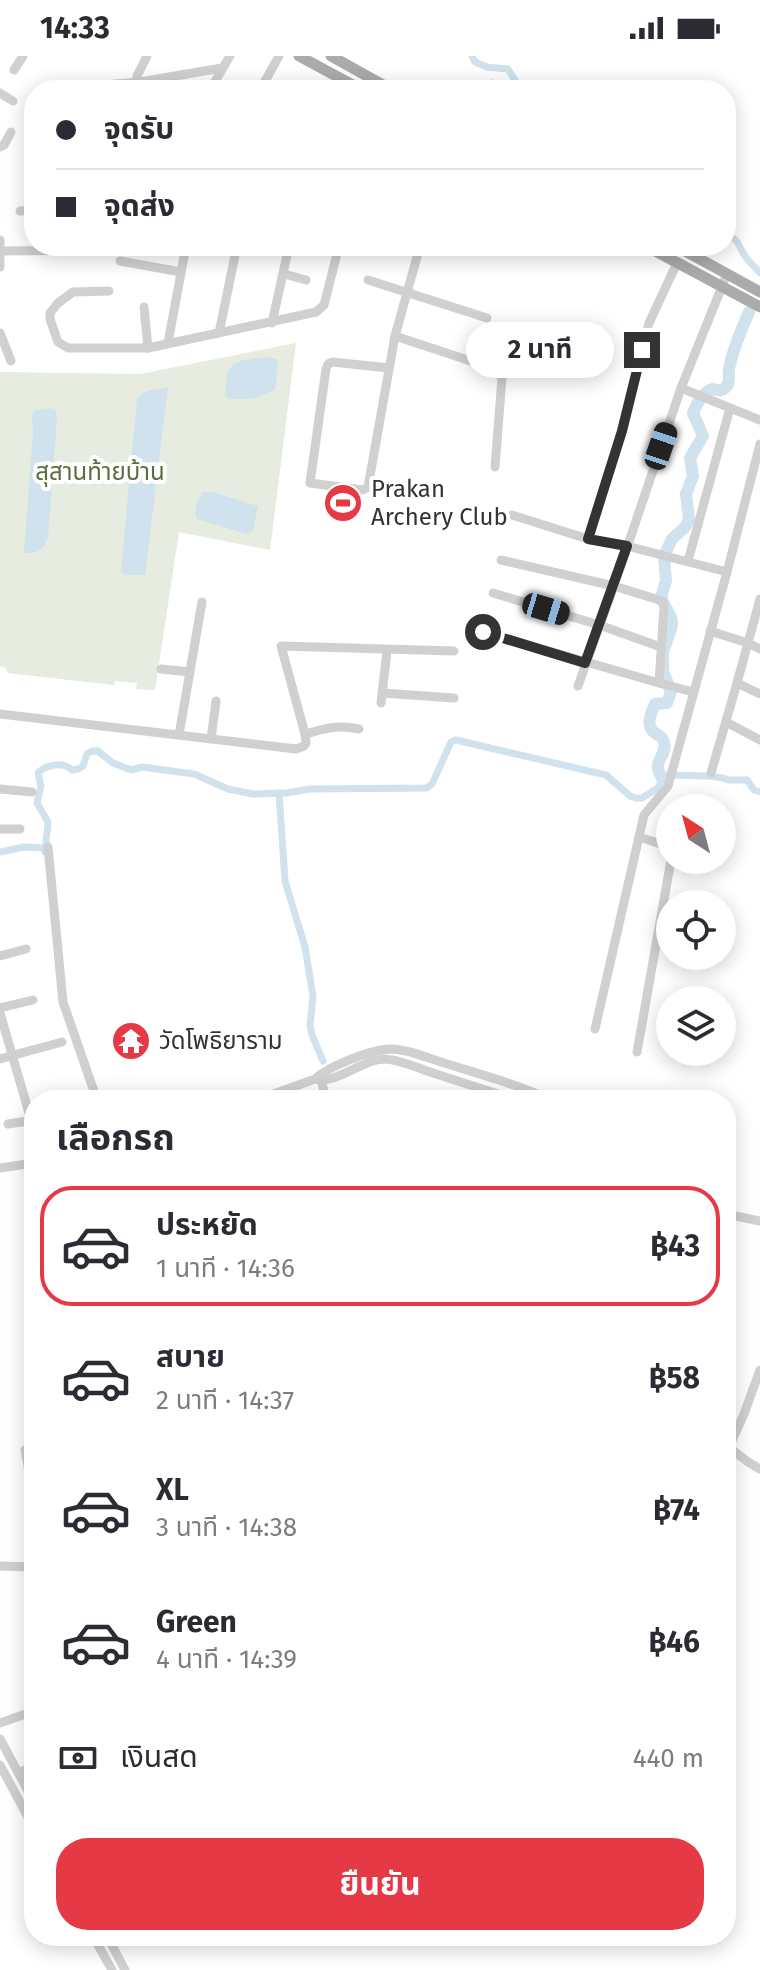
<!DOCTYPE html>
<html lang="th">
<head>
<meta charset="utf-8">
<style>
	:root { --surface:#fff; --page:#f2f2f3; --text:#2b2b33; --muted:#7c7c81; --line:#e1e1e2; --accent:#e63946 }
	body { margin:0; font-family:"Fira Sans","Noto Sans Thai",sans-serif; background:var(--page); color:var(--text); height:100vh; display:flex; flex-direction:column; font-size:30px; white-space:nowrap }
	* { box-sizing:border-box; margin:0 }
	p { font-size:26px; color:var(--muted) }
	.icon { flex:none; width:44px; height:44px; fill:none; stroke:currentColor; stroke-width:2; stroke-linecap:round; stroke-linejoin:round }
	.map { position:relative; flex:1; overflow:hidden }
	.panel { position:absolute; left:24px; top:1034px; width:712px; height:856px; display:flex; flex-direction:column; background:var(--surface); border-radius:32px; box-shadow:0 4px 20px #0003 }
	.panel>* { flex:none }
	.hud { position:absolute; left:24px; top:24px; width:712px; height:176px; border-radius:32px; box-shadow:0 4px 20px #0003; display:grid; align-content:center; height:176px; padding:0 32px; background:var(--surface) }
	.needle { width:52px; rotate:324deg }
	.buttons { position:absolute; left:656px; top:738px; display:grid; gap:16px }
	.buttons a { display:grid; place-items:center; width:80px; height:80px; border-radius:50%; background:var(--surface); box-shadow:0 4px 20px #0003; font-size:40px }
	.end { position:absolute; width:36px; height:36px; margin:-18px; border:10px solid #333; background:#fff; box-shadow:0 0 0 4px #fff }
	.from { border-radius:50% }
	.bubble { position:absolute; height:56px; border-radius:28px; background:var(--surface); box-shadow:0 4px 20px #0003; font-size:26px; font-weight:700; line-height:56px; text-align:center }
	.car { position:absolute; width:24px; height:48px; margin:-24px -12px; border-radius:10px; box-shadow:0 0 6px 2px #0007; background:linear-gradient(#222 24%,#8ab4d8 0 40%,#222 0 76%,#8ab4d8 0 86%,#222 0) }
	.hud b { display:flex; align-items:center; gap:28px; height:76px; font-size:30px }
	.hud b+b { border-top:2px solid var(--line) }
	.hud i { width:20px; height:20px; background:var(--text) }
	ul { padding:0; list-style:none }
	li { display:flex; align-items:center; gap:24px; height:120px; margin:0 16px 12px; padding:0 16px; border:4px solid transparent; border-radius:32px }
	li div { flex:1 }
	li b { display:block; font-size:30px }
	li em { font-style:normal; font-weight:700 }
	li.on { border-color:var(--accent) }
	li>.icon { width:72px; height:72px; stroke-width:1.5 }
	h2 { padding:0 32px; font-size:36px; line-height:96px }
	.pay { display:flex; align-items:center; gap:20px; height:88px; padding:0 32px; font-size:30px }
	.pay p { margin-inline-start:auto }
	.primary-button { display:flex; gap:16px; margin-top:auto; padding:16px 32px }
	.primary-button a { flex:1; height:92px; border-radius:32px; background:var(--accent); color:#fff; font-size:32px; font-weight:700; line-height:92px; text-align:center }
	.status { display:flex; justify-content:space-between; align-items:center; height:56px; padding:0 40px; background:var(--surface); direction:ltr }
	.status svg { height:22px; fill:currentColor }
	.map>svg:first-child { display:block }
	.green { fill:#e6ecdf }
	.water { fill:#cfe2ee }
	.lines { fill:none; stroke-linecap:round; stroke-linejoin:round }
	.canal { stroke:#cfe2ee; stroke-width:7 }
	.river { stroke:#cfe2ee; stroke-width:12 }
	.minor { stroke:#d0d0d0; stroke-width:9 }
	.major { stroke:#ababab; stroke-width:11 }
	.route { stroke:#333; stroke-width:10 }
	.labels { text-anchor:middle; stroke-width:8; stroke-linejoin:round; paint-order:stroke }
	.park-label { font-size:24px; fill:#56703f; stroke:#fff }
	.poi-label { font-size:24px; fill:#333; stroke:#fff; text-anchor:start }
</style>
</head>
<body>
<div class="status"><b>14:33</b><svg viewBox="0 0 49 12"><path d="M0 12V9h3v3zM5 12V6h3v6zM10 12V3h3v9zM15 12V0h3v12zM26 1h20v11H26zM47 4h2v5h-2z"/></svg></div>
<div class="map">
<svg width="760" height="1914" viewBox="0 0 760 1914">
	<rect width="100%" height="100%" fill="#fff"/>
	<path class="green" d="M296 287 270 494 179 476 155 634 136 633 137 627 115 625 114 629 7 617 6 612 0 610V316L140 318Z"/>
	<g class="water">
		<path d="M267 301 278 304 276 329 274 334 253 343H228L225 339C227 302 233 306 267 301Z"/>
		<path d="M168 331 145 519H124L121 515 137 342 147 335Z"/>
		<path d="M52 352 56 354 57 362 48 481C43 495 39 497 24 497L33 376 32 358 35 354Z"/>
		<path d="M203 436H213L258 450 253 475 247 478 197 463C193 454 197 444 203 436Z"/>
	</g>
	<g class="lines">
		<g class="canal">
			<path d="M472 0 475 6 487 11 508 13 521 34"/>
			<path d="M726 179C741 184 737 189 745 200 749 206 755 211 760 217"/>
			<path d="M279 737 285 825 305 891 313 940 310 969 312 979 323 1005"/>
			<path d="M0 796 24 791 44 792"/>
			<path d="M45 796 48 766 37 747 41 730 38 717C46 709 63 705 72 714L78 713 83 710 87 698 92 695H98L113 707 131 714 142 711 194 718 228 733 253 738 286 737 310 733 427 732 432 728 451 686 456 684 606 719 630 740 636 742H642L658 732 662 722 668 719 709 720 723 722 728 724H747L754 734 760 736"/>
		</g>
		<path class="river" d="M662 722C650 704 668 701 664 686 662 679 660 681 655 677 645 670 651 657 655 648L667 647 671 636 663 615V596L671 573 672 567 671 561 662 544V538L666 525 664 500 672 483 685 471 689 464 686 438 693 420 690 402 703 380 693 357C697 347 702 337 712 333 718 334 720 336 725 332 731 327 728 320 729 313 732 296 742 272 749 256"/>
		<g class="minor">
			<path d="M14 14 23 0"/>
			<path d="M137 26V20L147 0"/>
			<path d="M491 28 495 34"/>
			<path d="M103 34V29L140 26 222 12"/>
			<path d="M210 34 230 0"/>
			<path d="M260 34 279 0"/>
			<path d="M0 37 13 45"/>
			<path d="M0 91 4 89 11 76"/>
			<path d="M30 108H34"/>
			<path d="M20 155 34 154"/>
			<path d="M0 184V211"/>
			<path d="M449 190 457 193"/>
			<path d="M381 194 382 190"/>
			<path d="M0 195 111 194"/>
			<path d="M120 205 181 216"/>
			<path d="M284 218 306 224"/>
			<path d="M368 224 487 262"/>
			<path d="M109 235 73 236 58 247 50 257V263L58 286 68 292H148L316 256 324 249 339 190"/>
			<path d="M144 251 148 292"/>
			<path d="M272 267 289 190"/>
			<path d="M0 277 11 305"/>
			<path d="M219 277 237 190"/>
			<path d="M395 280 495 313 502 322 495 411"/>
			<path d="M168 287 186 190"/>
			<path d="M389 312 332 306 328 308 326 313 310 427 363 434 368 431 395 280 420 190"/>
			<path d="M681 332 760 364"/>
			<path d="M512 459 588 483 622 375 649 267 677 207"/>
			<path d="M588 483 627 490 727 516 668 730 644 759 595 973"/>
			<path d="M501 504 614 530 659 544 663 546 664 551 659 627 693 636"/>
			<path d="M688 505 730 352"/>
			<path d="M727 516 760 388"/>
			<path d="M493 537 599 569 661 591"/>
			<path d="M710 575 748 587 760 593"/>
			<path d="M483 576 659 627"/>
			<path d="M161 613 190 616"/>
			<path d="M737 627 760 543"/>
			<path d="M578 630 614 530 681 332 727 218"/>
			<path d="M382 637 454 642"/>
			<path d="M381 647 387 595"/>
			<path d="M0 658 296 693 304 690 306 687 305 678 281 590 454 595"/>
			<path d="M726 666 760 684"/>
			<path d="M305 678C325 673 338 668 359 673"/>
			<path d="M179 679 202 546"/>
			<path d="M211 683 216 645"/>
			<path d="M711 717 737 627 760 638"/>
			<path d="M0 733 32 736"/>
			<path d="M0 773H20"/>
			<path d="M639 781 670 791"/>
			<path d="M48 791 63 946 97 1044"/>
			<path d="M0 900 26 893"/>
			<path d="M0 952 33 944"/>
			<path d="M0 957 31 1064 34 1083"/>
			<path d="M637 996 671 804"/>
			<path d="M0 1003 62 986"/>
			<path d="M315 1023C336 1029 362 1003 385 1003 399 1004 414 1010 427 1015 457 1025 486 1034 516 1044"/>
			<path d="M321 1025 327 1044"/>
			<path d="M257 1044 315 1023C329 1010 370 994 389 993 408 993 427 1002 444 1007 479 1018 517 1028 551 1044"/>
			<path d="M8 1068 34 1064"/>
			<path d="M0 1112 34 1107"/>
			<path d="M726 1158 760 1165"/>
			<path d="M730 1392 748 1406 760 1413"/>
			<path d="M25 1394 34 1442"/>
			<path d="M726 1398 744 1358 760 1314"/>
			<path d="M0 1510 34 1511"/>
			<path d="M0 1667 34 1655"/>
			<path d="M0 1683 34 1746"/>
			<path d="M0 1709 34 1772"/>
			<path d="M19 1718 34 1708"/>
			<path d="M93 1880 112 1914"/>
			<path d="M107 1880 125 1914"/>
		</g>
		<g class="major">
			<path d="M299 0 362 34"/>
			<path d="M331 0 392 34"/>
			<path d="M646 190 760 251"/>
			<path d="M676 190 760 236"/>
		</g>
	</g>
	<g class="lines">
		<path class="route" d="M483 576 585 607 627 490 588 483 622 375 642 294"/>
	</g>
	<defs>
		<g id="stadium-disc" transform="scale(2)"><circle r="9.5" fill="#e63946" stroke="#fff"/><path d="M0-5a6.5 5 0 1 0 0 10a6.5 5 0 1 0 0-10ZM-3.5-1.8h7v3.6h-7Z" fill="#fff"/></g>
		<g id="temple-disc" transform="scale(2)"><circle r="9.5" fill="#e63946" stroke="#fff"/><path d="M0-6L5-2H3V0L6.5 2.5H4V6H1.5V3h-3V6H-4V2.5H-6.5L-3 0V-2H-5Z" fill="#fff"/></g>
	</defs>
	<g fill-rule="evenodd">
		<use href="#stadium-disc" x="343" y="447"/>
		<use href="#temple-disc" x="131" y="985"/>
	</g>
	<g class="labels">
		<g class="park-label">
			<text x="100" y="424">สุสานท้ายบ้าน</text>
		</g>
		<g class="poi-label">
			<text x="371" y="441">Prakan<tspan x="371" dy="28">Archery Club</tspan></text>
			<text x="159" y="993">วัดโพธิยาราม</text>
		</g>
	</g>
</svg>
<div class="buttons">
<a><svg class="needle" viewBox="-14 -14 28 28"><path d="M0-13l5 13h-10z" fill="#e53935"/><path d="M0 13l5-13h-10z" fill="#7c7c81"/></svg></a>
<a><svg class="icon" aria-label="locate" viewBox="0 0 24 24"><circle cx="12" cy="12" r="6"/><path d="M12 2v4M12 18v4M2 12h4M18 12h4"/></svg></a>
<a><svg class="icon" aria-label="layers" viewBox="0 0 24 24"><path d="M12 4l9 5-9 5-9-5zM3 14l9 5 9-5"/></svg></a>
</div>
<i class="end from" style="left:483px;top:576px"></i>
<i class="end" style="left:642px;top:294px"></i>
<div class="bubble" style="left:466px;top:266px;width:148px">2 นาที</div>
<i class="car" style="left:661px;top:390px;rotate:19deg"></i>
<i class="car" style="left:546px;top:553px;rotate:107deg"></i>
<div class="hud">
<b><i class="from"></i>จุดรับ</b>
<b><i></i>จุดส่ง</b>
</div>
<section class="panel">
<h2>เลือกรถ</h2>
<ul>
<li class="on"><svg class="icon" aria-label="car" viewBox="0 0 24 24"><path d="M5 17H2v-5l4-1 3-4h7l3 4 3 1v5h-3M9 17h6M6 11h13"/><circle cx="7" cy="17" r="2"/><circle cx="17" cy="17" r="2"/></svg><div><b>ประหยัด</b><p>1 นาที · 14:36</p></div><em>฿43</em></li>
<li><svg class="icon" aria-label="car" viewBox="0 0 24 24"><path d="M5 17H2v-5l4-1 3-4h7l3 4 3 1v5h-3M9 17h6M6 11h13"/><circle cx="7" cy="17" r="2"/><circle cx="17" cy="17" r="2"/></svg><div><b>สบาย</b><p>2 นาที · 14:37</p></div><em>฿58</em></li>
<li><svg class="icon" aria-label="car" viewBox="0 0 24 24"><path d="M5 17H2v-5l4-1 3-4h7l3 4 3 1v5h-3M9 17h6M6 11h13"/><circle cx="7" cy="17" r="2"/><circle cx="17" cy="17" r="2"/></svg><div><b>XL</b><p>3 นาที · 14:38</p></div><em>฿74</em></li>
<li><svg class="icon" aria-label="car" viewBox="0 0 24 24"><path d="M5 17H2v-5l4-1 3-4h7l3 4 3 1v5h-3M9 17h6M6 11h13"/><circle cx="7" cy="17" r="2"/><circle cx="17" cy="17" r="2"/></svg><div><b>Green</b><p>4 นาที · 14:39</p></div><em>฿46</em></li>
</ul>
<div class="pay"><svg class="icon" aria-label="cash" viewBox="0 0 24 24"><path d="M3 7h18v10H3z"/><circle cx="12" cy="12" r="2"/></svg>เงินสด<p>440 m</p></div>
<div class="primary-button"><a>ยืนยัน</a></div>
</section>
</div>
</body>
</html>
